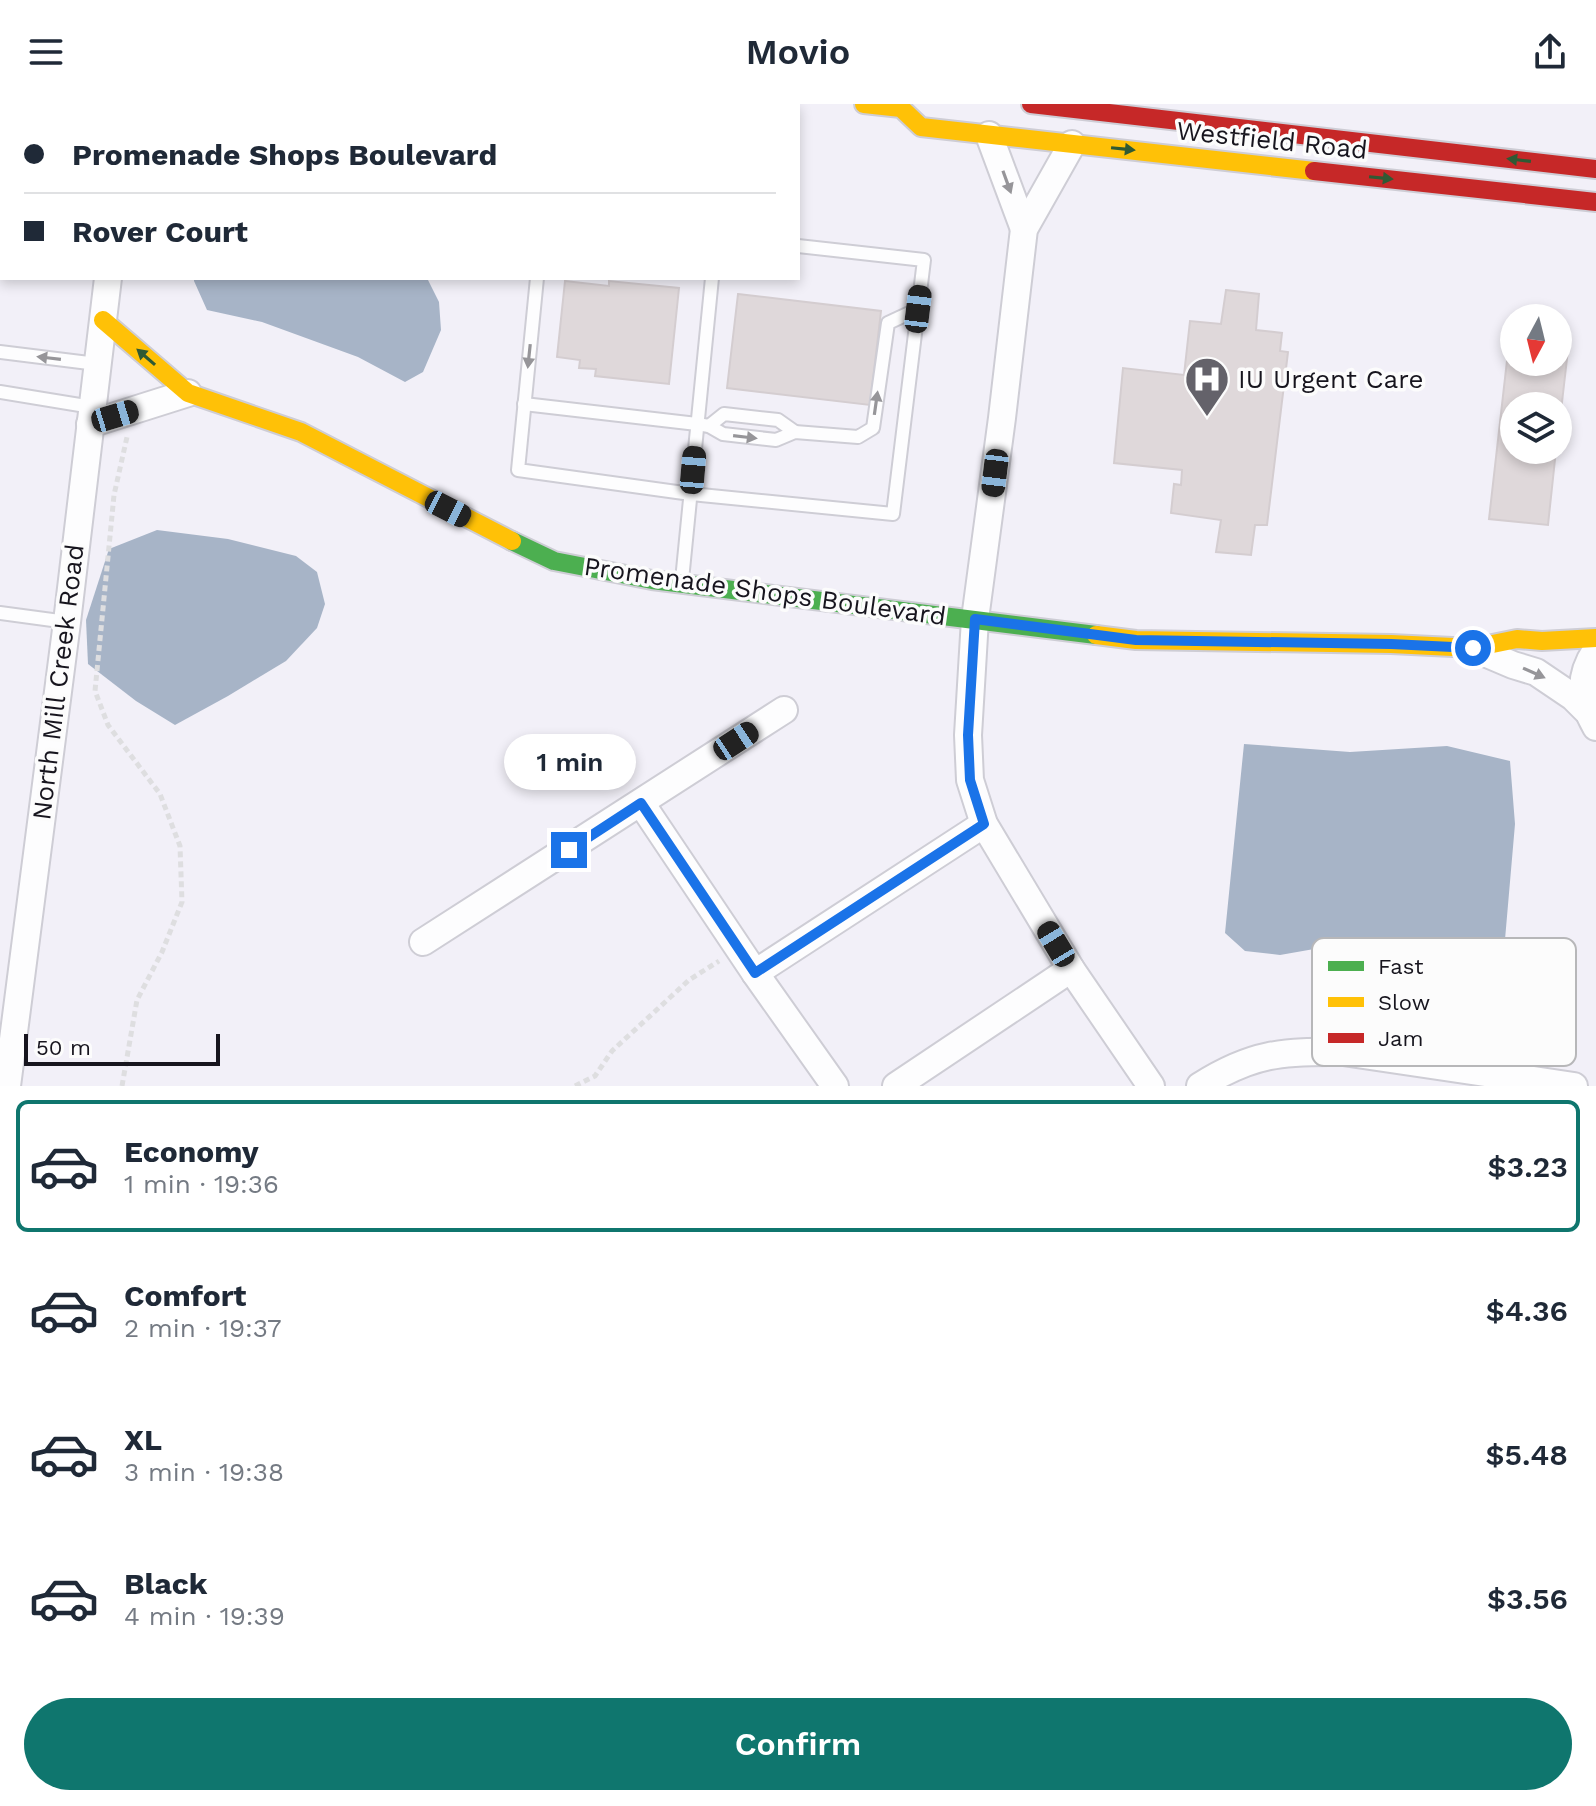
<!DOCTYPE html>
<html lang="en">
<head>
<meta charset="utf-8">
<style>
	:root { --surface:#fff; --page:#f2f2f3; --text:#1f2937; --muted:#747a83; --line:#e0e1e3; --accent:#0f766e }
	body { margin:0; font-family:"Work Sans",sans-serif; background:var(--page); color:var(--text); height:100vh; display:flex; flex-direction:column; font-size:30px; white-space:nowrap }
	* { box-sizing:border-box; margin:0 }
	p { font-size:26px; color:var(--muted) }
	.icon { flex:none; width:44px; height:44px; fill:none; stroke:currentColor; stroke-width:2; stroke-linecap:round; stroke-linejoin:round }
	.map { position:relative; height:982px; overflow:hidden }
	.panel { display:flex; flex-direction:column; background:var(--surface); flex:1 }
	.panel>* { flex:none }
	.top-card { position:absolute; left:0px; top:0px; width:800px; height:176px; box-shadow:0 4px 12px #0003; display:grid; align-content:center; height:176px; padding:0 24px; background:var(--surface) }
	.needle { width:52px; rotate:187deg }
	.tools { position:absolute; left:1500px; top:200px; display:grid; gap:16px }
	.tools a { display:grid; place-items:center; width:72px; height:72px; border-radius:50%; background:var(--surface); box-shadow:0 4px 12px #0003; font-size:40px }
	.scale { position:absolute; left:24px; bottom:20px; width:196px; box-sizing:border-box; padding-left:8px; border:4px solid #17151e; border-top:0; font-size:22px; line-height:28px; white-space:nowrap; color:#17151e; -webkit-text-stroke:6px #fcfcfc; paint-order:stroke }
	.end { position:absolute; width:36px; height:36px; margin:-18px; border:10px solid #1a73e8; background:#fff; box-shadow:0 0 0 4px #fff }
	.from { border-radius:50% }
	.bubble { position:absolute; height:56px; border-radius:28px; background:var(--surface); box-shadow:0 4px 12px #0003; font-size:26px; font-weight:600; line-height:56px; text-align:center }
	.car { position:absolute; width:24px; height:48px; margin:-24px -12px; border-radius:10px; box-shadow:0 0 6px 2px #0007; background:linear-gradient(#222 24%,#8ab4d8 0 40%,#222 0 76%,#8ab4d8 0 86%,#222 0) }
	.top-card b { display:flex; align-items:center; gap:28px; height:76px; font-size:30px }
	.top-card b+b { border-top:2px solid var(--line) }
	.top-card i { width:20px; height:20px; background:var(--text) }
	ul { padding:14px 0 0; list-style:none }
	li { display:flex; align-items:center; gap:24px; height:132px; margin:0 16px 12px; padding:0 8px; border:4px solid transparent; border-radius:12px }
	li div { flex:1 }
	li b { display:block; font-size:30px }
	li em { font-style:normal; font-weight:600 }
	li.active { border-color:var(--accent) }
	li>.icon { width:72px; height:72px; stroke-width:1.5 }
	.primary-button { display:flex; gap:16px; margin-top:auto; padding:16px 24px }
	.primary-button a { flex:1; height:92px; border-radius:48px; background:var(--accent); color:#fff; font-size:32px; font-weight:600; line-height:92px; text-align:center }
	header { display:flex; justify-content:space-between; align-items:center; height:104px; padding:0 24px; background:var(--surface); font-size:36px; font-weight:600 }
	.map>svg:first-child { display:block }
	.water { fill:#a7b4c7 }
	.building { fill:#dfd8da; stroke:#d4cdd0; stroke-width:2 }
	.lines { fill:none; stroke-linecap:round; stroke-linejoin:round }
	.lane-casing { stroke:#cecdd5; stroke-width:16 }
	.street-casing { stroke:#cecdd5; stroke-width:30 }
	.fast-casing { stroke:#cecdd5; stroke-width:22 }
	.slow-casing { stroke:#cecdd5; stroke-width:22 }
	.jam-casing { stroke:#cecdd5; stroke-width:22 }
	.path { stroke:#dedee0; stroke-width:5; stroke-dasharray:6 4; stroke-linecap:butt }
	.lane { stroke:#fdfdfe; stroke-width:12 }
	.street { stroke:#fdfdfe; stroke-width:26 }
	.fast { stroke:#4caf50; stroke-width:18 }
	.slow { stroke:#ffc107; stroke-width:18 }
	.jam { stroke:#c62828; stroke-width:18 }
	.oneway { fill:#2f5a34 }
	.oneway2 { fill:#969599 }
	.route { stroke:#1a73e8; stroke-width:10 }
	.labels { text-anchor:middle; stroke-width:7; stroke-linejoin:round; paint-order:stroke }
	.street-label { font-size:26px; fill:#17151e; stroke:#fcfcfc }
	.poi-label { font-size:26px; fill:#17151e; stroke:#fcfcfc; text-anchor:start }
	.key { fill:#fcfcfc; stroke:#b7b7b9; stroke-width:2 }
	.key-label { font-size:22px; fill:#17151e }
</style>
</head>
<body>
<header><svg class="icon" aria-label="menu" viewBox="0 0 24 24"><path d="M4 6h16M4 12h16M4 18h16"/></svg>Movio<svg class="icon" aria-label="share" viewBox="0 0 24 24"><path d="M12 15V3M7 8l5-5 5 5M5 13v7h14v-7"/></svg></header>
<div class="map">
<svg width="1596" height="982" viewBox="0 0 1596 982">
	<rect width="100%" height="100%" fill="#f2f0f8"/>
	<g class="water">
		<path d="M194 174H427L439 198 441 226 423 268 405 278 358 253 262 218 207 206 194 177Z"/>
		<path d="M157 426 228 435 296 452 317 468 325 500 317 524 286 557 228 592 175 621 136 597 88 560 86 516 109 445Z"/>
		<path d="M1244 640 1350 648 1447 642 1510 657 1515 720 1504 847 1439 836 1371 835 1280 851 1245 847 1225 829Z"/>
	</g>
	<g class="building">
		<path d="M565 177 609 182V177L679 184 669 280 595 272 596 265 579 264 580 256 557 253Z"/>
		<path d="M1226 186 1259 190 1256 226 1282 229 1280 247 1288 248 1267 421H1255L1251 451 1216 448 1221 416 1171 409 1174 380 1181 381 1182 366 1114 359 1123 264 1184 271 1190 217 1221 220Z"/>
		<path d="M738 190 881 207 870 301 727 284Z"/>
		<path d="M1509 239 1514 240V258H1558V245L1568 246 1558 333V302H1514V346H1556L1548 421 1489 415Z"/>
	</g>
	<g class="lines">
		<g class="lane-casing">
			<g id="lane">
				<path d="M0 33H2"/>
				<path d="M0 157 2 140"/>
				<path d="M537 174 518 366 691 390 893 410 924 156 798 142"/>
				<path d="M0 248 97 260"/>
				<path d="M0 288 92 303"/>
				<path d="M524 300 697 320 709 322 723 330 776 336 795 328 858 333 873 324 888 219 918 205"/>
				<path d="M709 322 724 310 778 316 795 328"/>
				<path d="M682 476 712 174"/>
				<path d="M0 509 67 518"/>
			</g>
		</g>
		<g class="street-casing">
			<g id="street">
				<path d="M127 2V0"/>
				<path d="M989 31 1024 125"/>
				<path d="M1072 40 1024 125 1002 314 975 515 968 631 970 676 984 720 1071 865 1151 982"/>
				<path d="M90 320 188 289"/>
				<path d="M1473 544 1513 561 1536 568 1573 593 1586 606"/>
				<path d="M1596 546C1578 573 1580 595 1596 623"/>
				<path d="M641 699 755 869 835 982"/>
				<path d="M423 838 784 606"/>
				<path d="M755 869 984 720"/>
				<path d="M7 982 67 518 108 174"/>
				<path d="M896 982 1071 865"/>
				<path d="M1200 982C1252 949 1283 947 1343 948L1574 982"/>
			</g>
		</g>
		<g class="fast-casing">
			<path id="fast" d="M512 437 554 457 652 476 1096 531"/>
		</g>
		<g class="slow-casing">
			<g id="slow">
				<path d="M864 0 901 4 921 23 1314 67"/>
				<path d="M103 216 188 289 301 328 512 437"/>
				<path d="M1096 531 1136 536 1391 540 1473 544 1517 535 1542 537 1596 534"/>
			</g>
		</g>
		<g class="jam-casing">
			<g id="jam">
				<path d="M1031 0 1596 65"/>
				<path d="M1314 67 1596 98"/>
			</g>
		</g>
		<g class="path">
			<path d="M122 982 137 896 162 848 182 798 180 742 160 690 108 621 95 587 114 391 127 333"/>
			<path d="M575 982 595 972 612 947 689 876 719 857"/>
		</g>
		<use href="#lane" class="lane"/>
		<use href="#street" class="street"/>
		<use href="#fast" class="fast"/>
		<use href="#slow" class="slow"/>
		<use href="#jam" class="jam"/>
	</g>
	<defs><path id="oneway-solid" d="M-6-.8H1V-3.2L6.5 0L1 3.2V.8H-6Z" transform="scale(2)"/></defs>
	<g class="oneway">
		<use href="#oneway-solid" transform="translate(1123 45) rotate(6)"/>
		<use href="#oneway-solid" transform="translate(1519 56) rotate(-173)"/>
		<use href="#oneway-solid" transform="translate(1381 74) rotate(6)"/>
		<use href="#oneway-solid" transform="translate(146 253) rotate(-139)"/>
	</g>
	<g class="oneway2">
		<use href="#oneway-solid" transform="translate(1007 78) rotate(70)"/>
		<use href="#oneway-solid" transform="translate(529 252) rotate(96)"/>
		<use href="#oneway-solid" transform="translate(49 254) rotate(-173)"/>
		<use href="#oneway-solid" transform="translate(876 299) rotate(-82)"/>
		<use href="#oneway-solid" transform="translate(745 333) rotate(7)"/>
		<use href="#oneway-solid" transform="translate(1534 569) rotate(24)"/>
	</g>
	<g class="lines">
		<path class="route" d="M569 746 641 699 755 869 984 720 970 676 968 631 975 515 1136 536 1391 540 1473 544"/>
	</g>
	<defs>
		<g id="hospital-pin" transform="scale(2.3)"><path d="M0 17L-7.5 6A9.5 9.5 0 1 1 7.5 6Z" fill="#64626a" stroke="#fcfcfc"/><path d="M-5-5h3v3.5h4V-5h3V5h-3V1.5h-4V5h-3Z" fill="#fff"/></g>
	</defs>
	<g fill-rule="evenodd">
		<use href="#hospital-pin" x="1207" y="275"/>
	</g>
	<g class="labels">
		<g class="street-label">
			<text transform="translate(1272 36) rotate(6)" y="9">Westfield Road</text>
			<text transform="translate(765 487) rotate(8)" y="9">Promenade Shops Boulevard</text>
			<text transform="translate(58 578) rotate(-83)" y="9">North Mill Creek Road</text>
		</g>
		<g class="poi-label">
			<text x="1238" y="284">IU Urgent Care</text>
		</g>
	</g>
	<rect x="1312" y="834" width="264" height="128" rx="12" class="key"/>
	<rect x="1328" y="857" width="36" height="10" fill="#4caf50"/>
	<rect x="1328" y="893" width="36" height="10" fill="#ffc107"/>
	<rect x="1328" y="929" width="36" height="10" fill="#c62828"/>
	<g class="key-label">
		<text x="1378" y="870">Fast</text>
		<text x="1378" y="906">Slow</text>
		<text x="1378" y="942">Jam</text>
	</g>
</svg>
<div class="tools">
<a><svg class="needle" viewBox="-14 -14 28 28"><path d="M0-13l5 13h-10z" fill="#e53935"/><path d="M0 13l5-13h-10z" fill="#747a83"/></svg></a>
<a><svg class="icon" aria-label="layers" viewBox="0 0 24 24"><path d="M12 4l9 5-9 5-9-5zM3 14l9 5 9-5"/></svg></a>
</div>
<div class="scale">50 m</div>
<i class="end from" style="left:1473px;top:544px"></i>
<i class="end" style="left:569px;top:746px"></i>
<div class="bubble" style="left:504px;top:630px;width:132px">1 min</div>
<i class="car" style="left:918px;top:205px;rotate:7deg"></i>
<i class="car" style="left:115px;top:312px;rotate:73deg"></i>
<i class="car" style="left:693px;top:366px;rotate:5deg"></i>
<i class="car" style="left:995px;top:369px;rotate:187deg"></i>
<i class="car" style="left:448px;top:405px;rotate:117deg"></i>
<i class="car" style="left:736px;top:637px;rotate:57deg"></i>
<i class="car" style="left:1056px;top:840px;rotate:329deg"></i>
<div class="top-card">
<b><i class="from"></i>Promenade Shops Boulevard</b>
<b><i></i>Rover Court</b>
</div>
</div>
<section class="panel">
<ul>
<li class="active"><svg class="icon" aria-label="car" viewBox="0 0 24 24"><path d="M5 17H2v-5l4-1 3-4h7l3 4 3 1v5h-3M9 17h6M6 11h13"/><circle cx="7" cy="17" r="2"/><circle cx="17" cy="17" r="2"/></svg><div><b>Economy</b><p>1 min · 19:36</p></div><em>$3.23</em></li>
<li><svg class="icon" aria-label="car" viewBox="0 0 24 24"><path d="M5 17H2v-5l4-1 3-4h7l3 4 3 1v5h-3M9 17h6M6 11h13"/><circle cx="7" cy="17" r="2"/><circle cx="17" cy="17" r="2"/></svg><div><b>Comfort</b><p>2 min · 19:37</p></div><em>$4.36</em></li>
<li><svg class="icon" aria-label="car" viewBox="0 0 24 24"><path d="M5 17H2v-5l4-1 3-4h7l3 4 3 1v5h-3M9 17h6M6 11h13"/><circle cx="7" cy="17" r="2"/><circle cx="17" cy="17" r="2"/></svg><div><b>XL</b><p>3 min · 19:38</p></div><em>$5.48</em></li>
<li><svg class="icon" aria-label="car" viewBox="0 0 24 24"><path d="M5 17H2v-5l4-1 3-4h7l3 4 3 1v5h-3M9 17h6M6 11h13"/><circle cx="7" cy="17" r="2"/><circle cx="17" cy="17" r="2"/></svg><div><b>Black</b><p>4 min · 19:39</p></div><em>$3.56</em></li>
</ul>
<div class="primary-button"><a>Confirm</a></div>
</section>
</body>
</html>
